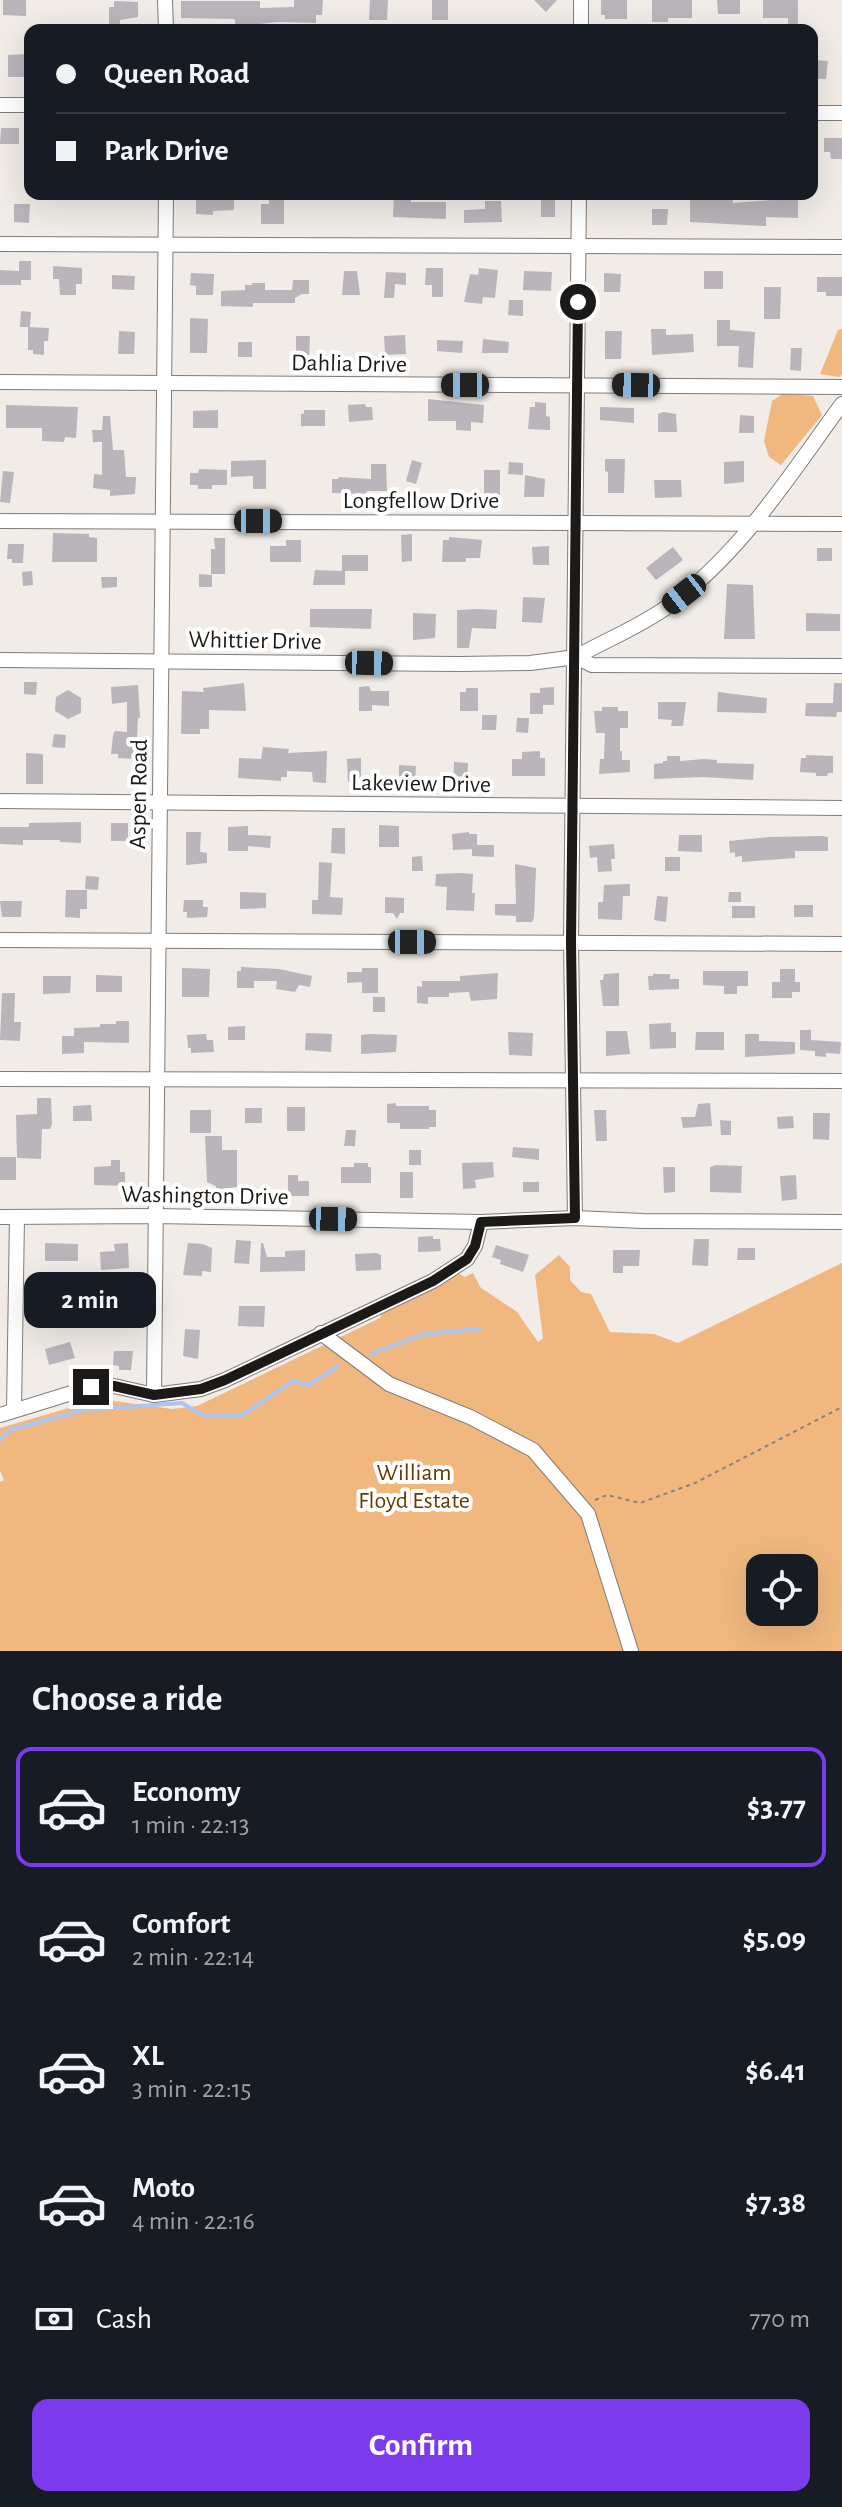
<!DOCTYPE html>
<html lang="en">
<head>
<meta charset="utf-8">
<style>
	:root { --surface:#171b24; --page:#20242c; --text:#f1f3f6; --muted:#9ea1a6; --line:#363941; --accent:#7c3aed }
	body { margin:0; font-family:"Alegreya Sans",sans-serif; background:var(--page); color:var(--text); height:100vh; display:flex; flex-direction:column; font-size:30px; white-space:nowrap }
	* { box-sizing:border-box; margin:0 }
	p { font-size:26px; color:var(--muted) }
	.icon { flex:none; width:44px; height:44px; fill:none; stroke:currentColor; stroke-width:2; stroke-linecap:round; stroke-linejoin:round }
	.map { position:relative; height:1651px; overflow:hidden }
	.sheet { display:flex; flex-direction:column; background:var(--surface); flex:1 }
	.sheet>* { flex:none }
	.banner { position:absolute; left:24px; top:24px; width:794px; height:176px; border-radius:16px; box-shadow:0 8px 32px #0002; display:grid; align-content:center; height:176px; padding:0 32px; background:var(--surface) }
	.fabs { position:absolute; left:746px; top:1554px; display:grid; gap:16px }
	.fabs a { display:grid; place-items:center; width:72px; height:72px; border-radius:16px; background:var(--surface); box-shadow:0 8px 32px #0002; font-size:40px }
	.end { position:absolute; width:36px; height:36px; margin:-18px; border:10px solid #1b1a18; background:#fff; box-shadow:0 0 0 4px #fff }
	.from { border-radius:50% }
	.bubble { position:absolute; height:56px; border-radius:16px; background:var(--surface); box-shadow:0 8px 32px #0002; font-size:26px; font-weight:700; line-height:56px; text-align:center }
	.car { position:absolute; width:24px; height:48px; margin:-24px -12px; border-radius:10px; box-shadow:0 0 6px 2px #0007; background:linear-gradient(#222 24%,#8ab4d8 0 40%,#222 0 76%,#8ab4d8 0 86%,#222 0) }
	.banner b { display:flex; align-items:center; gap:28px; height:76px; font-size:30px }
	.banner b+b { border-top:2px solid var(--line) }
	.banner i { width:20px; height:20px; background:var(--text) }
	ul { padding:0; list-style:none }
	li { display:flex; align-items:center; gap:24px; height:120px; margin:0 16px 12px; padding:0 16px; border:4px solid transparent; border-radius:16px }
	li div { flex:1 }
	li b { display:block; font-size:30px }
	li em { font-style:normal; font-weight:700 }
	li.active { border-color:var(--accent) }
	li>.icon { width:72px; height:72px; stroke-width:1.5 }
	h2 { padding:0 32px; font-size:36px; line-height:96px }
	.pay { display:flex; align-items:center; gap:20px; height:88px; padding:0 32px; font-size:30px }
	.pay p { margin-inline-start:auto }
	.primary-button { display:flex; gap:16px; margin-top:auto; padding:16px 32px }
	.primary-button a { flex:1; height:92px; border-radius:16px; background:var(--accent); color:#fff; font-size:32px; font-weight:700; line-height:92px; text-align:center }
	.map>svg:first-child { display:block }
	.green { fill:#f0b87e; fill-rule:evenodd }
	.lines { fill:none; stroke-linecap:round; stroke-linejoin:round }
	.stream { stroke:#acc6f4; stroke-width:4 }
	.building { fill:#b9b5ba }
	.minor-casing { stroke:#817c78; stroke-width:16 }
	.path { stroke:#878480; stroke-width:2; stroke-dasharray:4 4; stroke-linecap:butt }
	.minor { stroke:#fff; stroke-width:14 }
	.route { stroke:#1b1a18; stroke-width:10 }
	.labels { text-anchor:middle; stroke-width:8; stroke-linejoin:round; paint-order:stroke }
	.street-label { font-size:24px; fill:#1b1a18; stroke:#fff }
	.park-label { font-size:24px; fill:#653a00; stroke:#fff }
</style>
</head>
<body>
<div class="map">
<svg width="842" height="1651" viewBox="0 0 842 1651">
	<rect width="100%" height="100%" fill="#f1ece7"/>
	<g class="green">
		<path d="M842 329V375L839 377 820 374 838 330Z"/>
		<path d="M784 393 813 396 822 415 781 465 769 457 764 441 772 401Z"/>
		<path d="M559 1255 570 1267V1280L581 1292 591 1294 610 1332 654 1334 678 1343 842 1263V1651H0V1482L4 1480 0 1471V1428L100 1399 172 1409 197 1406 380 1318 383 1308 458 1273 465 1277 473 1273 481 1288 517 1312 538 1342 543 1338 535 1275ZM760 1568H804V1612H760Z"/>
	</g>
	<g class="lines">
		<g class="stream">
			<path d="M371 1354 424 1334 480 1329"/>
			<path d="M0 1439 10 1430 85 1410 182 1403 202 1415 241 1416 293 1381 309 1385 338 1366"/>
		</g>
	</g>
	<g class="building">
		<path d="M3 0H26V16L3 15Z"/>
		<path d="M294 0H323L322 15H316V23L277 22 260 24V30H235V19L181 18V1H260V8L294 7Z"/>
		<path d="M370 0H388L387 20H369Z"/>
		<rect x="432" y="0" width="16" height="20"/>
		<path d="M534 0H557L546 12Z"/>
		<path d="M601 0H627V19H605V15H601Z"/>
		<path d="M652 0H692V18H668V22H652Z"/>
		<path d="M717 0H740V14H718Z"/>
		<path d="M763 0H798V25H788V18H763Z"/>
		<path d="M114 1 138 2V17L120 20V24H109V7H114Z"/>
		<path d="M27 54V77H8V55Z"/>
		<path d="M813 60 828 61 826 79H812Z"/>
		<path d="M1 128H19V144H0Z"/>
		<path d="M824 138H842V159H831L830 152H824Z"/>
		<path d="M196 194H234V210L213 211V215L196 214Z"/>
		<rect x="541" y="194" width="14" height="23"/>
		<path d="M719 194H732L733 203 798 198V218L766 217V226L690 222V200H719Z"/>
		<path d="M394 195 411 196V202H446V219L393 217Z"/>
		<path d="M269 200H284V224H261V204H269Z"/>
		<path d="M485 201H501L502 222 464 223V210L485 209Z"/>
		<path d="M14 204H30L29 223 14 222Z"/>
		<path d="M652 209H668L667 225H652Z"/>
		<path d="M19 261H31V280H21V285H0V270L19 271Z"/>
		<path d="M53 266 82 268V284H76V295H60L59 279H53Z"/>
		<path d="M426 268H443V297H432V285H425Z"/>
		<path d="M479 268 498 270 495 298 483 297 482 304 464 302 470 274 478 275Z"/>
		<path d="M344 271H357L360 295H342Z"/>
		<path d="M524 271 552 272 551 291 523 290Z"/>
		<rect x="704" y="271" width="19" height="18"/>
		<path d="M386 272 406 273V285L395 284 394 298H384Z"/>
		<path d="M191 273 214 274 213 295H196V286L190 285Z"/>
		<path d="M604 273 621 274 620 292H604Z"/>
		<path d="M112 275 135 276 134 290 112 289Z"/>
		<path d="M817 277H842V296H826V292H817Z"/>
		<path d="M293 280H309V294H302L295 298V303H253V307L221 306V291L245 290V285H252V283H265V290H292Z"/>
		<path d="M764 287H781L780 319H764Z"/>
		<path d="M509 300H523V316L508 315Z"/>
		<path d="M21 311 31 312 30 327H20Z"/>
		<path d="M190 318 208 319 207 353H190Z"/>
		<path d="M717 320H730V330L755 332 753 368 738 367 739 346H717Z"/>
		<path d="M28 327 49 328 48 341H44V355L33 354V350H28Z"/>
		<path d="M651 329H666V335L693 334 694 352 652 355Z"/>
		<path d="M119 331 135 332 134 354H118Z"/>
		<path d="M605 331H622L621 359H605Z"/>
		<path d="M405 335 406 354 385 355 384 336Z"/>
		<path d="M296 336H310L309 358H296Z"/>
		<path d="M483 339 509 342 508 353H482Z"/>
		<path d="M437 340 463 341 462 353 437 351Z"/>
		<rect x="238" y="342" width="14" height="15"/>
		<path d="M791 348H802L801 371 790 370Z"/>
		<path d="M428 399 484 405 483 423 471 422V431L456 430V421H428Z"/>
		<path d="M535 402 546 403V416L550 417V430L528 429 530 407H535Z"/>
		<path d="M365 404 366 407H372L373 420 349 422 348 405Z"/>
		<path d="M6 405 78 407 76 438 65 437 64 442 42 441V428H6Z"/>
		<path d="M600 407 634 408V423L600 420Z"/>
		<path d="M218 410V428H193V411Z"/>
		<path d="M304 410H325V426H301V414H304Z"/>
		<path d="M663 412 676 414 677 432H658V414Z"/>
		<path d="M740 415 754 416V433H739Z"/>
		<path d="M103 416H110L113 450H124L126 477H136L135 494 110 496V490L93 488 94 474 102 475V442H93L92 430H102Z"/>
		<path d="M605 459H625L624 493H608V472L605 471Z"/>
		<path d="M266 460V489H253V476L231 477V461Z"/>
		<path d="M412 460 422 463 416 484 406 481Z"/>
		<path d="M744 461V482L724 484V462Z"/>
		<path d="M509 462 523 463V475L508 474Z"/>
		<path d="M371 464H386L387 491H367L366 494 332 493V479H338L339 477 371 479Z"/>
		<path d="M199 469 227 470V485H212V489H198V485H190V473H198Z"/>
		<rect x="484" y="470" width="16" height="26"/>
		<path d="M3 471 14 472 10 503 0 502Z"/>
		<path d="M525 475 545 479 544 497H524Z"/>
		<path d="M654 480H681L682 497 655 498Z"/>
		<path d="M53 533 89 534V537L97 538V562H52Z"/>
		<path d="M412 534V561L402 562 401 535Z"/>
		<path d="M449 537 482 540 480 558H466V562H442L443 540H449Z"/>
		<path d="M214 538H225V574H211V549H215Z"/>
		<path d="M286 540H301V562H270V546H286Z"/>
		<path d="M8 544H24L23 563H12V559H7Z"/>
		<path d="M549 546V565H533L532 547Z"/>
		<path d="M673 547 683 560 656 580 646 568Z"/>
		<rect x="817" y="548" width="15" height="13"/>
		<path d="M342 555H368V571H345V585H313L315 570 342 571Z"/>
		<path d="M32 571 33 585 23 586 22 572Z"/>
		<path d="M199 574 212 575V587H199Z"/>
		<path d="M101 577H117V587L102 588Z"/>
		<path d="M727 584 753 585 755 639H724Z"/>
		<path d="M523 597 545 598 542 623 522 622Z"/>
		<path d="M310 609H372L371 629 310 627Z"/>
		<path d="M478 609 497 610 496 629 472 628 469 648H457V610Z"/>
		<path d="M413 613 436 614 435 638 413 640Z"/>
		<path d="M806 613 840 614V631H806Z"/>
		<path d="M24 682H37L36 695 24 694Z"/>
		<path d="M244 683 246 711 209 710V729H200V734H181L182 691 204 692 203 688Z"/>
		<path d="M834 683H842V712H837L836 717 805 716 806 703H833Z"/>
		<path d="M138 685 140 718H138L136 759 118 758V754H111L113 735 115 731 127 732V702L112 704 111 687Z"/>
		<path d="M369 686 371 691H389V706L372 705V711H359V687Z"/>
		<path d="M554 687V705H543V714H530V693H540V688Z"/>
		<path d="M466 688H478V711H460V692H466Z"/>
		<path d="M68 690 81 698V713L68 719 55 711 56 697Z"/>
		<path d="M718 692 767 698 766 713 717 712Z"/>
		<path d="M658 702H686L683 726H671L672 720 658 719Z"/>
		<path d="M602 707H618V711H628V728H620V751H622V760H630V772L599 774 600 759H604L605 733H596L594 711H602Z"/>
		<path d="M482 715H497L496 730H482Z"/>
		<path d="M517 718H529L528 733 516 732Z"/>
		<path d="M54 734 66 735 65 748 52 747Z"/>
		<path d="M263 747 289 749 288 753 327 751 326 783 313 782 312 772 287 771V777H281V781L238 778 239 758 261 759Z"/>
		<path d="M540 751V758H545V776H512V759H522V752Z"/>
		<path d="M26 753 43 754V784H26Z"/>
		<path d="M806 755 833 756V773H828L827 776H816V773L800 772 801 758H806Z"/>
		<path d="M667 756H680V761L704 759 717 760V763L754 764 753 780 703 777 654 779V764L663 763V761H667Z"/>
		<path d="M361 758V782H348L347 759Z"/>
		<path d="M454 762 468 763 467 786H453Z"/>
		<path d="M399 765 416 766 415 782H404V778H399Z"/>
		<path d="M81 822V843L60 842V840H23V845L0 844V827H29V823Z"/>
		<rect x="111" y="823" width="17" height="18"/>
		<path d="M379 825 399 826V847H379Z"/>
		<path d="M248 826V835L271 836 270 848 248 846V851H228V827Z"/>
		<path d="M332 828H345V854L331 853Z"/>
		<path d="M186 832H201L200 852 207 853V863L186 865Z"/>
		<path d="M469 832V834H477V845H494V857L472 856V849L453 850 452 834Z"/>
		<path d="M679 835H702V852L678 851Z"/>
		<path d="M822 836 828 837V851H795V858L742 862V856L735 857V852L730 853 729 841 770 837Z"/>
		<path d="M614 844 615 859H611L612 871 598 872 597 857 590 858 589 846Z"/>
		<path d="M422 856 423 871H412V857Z"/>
		<rect x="665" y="857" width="15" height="14"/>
		<path d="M319 862 332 863 330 897 343 898 342 915 312 914V900H318Z"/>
		<path d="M515 864 536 868 534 918 532 922H516V916L495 915V904H516Z"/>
		<path d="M461 873 473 874 472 893H475L474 911 446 910 447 887 435 886 436 874Z"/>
		<path d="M86 876 99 877 98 890 85 889Z"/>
		<path d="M630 884V896H623L622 920 598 919V902H603L604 885Z"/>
		<path d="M66 890H87V909H80V918L65 917Z"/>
		<path d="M240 892 266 893V908L240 909Z"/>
		<path d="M729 892H741V902H728Z"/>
		<path d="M657 896 668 897 666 922 654 920Z"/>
		<path d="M385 897 404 898V913H400L397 919 393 913H385Z"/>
		<path d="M184 900H203V907H208L207 917 187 918V912H183Z"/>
		<path d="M0 901H22L21 917H2Z"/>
		<rect x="794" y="905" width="19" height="12"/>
		<rect x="732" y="906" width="23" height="12"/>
		<path d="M241 967 279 969 312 976 310 987 299 985 295 992 276 989 277 981H254V988H237V971H241Z"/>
		<path d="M182 968 210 969 209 997H182Z"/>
		<path d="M362 968H378V993H362V982L347 983V972H362Z"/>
		<path d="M780 969H795V982H800V992H792V998H772V982H780Z"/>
		<path d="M703 971H748V986H737V994H724V986L703 985Z"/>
		<path d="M498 973 497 999 471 1001 469 992 449 993V997H428V1004L417 1003V986L422 987V981H460V976Z"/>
		<path d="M619 973V1006H603L600 980H603L604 974Z"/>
		<path d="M653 974H670V979H679V989L649 990 648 976H653Z"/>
		<path d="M96 975 122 976V992H96Z"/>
		<path d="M43 976H71L70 993 43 994Z"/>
		<path d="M2 993H15L14 1022H21L20 1041 0 1040Z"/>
		<rect x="373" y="997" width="12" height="15"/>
		<path d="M116 1021H129V1043L84 1042V1053L62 1054V1036H74V1028L100 1027V1024H116Z"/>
		<path d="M671 1023V1032H676V1048L650 1049 649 1024Z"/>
		<path d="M245 1026V1040H228V1027Z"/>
		<path d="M800 1030H811V1040L841 1042 840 1054 826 1053V1057L815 1056V1051L800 1050Z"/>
		<path d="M606 1031H627L630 1054 606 1056Z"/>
		<path d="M508 1032 533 1033 532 1056 509 1055Z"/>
		<path d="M696 1032H724V1050H695Z"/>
		<path d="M306 1033 332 1034 331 1052 305 1050Z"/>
		<path d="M206 1034 207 1040H213L214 1052 191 1053V1048H188L187 1035Z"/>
		<path d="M369 1034 397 1035 396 1052 361 1054V1035Z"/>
		<path d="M745 1034H759V1041L795 1042V1054L745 1057Z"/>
		<path d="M37 1098H51L52 1124 50 1129H42L41 1159 17 1158 16 1115 37 1114Z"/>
		<path d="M396 1103V1106H429V1110H436V1127H429V1129H400V1123H387V1104Z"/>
		<path d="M710 1103 712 1126 683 1128 681 1117H695L698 1104Z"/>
		<path d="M91 1105 92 1121H73V1106Z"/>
		<rect x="287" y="1107" width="18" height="24"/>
		<rect x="245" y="1108" width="17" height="15"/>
		<rect x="190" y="1110" width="21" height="23"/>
		<path d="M594 1110H606L607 1141H596Z"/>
		<path d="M813 1113H830L829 1140 813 1139Z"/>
		<path d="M793 1116 794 1128 778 1129 777 1117Z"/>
		<path d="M720 1120 731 1121V1135H721Z"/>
		<path d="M346 1130H356L355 1146H344Z"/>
		<path d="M205 1136H222V1150H237V1187L216 1190V1186L207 1182Z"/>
		<path d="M513 1147 539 1149V1160L512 1157Z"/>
		<rect x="409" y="1150" width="12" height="15"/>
		<rect x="0" y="1157" width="16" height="23"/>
		<path d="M111 1160H120V1172H125V1186L94 1185V1167L111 1166Z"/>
		<path d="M493 1162 494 1177 475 1180 476 1188 463 1189 462 1163Z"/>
		<path d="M354 1163H368V1167H371V1183H341V1167H354Z"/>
		<path d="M716 1165 742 1166 741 1193 710 1192V1167Z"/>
		<path d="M663 1167H675V1192L664 1193Z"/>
		<rect x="400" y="1172" width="13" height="26"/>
		<path d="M288 1175H298V1181H309V1196H288Z"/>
		<path d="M796 1175 797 1199 782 1201 780 1176Z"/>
		<rect x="523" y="1182" width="16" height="10"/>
		<path d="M433 1236V1239H440L441 1251 418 1252V1237Z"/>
		<path d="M694 1239H709L708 1266 692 1265Z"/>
		<path d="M236 1240 251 1241 249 1264 234 1263Z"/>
		<path d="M45 1243 78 1244V1261H45Z"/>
		<path d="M128 1243 129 1268 101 1270 100 1252 115 1251 114 1244Z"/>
		<path d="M188 1243 203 1244 212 1248 211 1272 202 1271V1276L183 1275Z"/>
		<path d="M261 1243H263L267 1257H285V1251L305 1250V1271L260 1272Z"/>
		<path d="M496 1245 529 1255 523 1272 500 1264 501 1260 492 1257Z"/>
		<path d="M738 1248H755V1260H737Z"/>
		<path d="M613 1250H640L639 1266H623V1273H613Z"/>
		<path d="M376 1253 381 1255V1270L356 1271 355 1254Z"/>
		<path d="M42 1293H59L58 1325H42Z"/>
		<path d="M239 1306H265L264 1327 238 1326Z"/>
		<path d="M185 1329 200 1330 198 1359 183 1356Z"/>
		<path d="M70 1342 75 1358 49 1365 45 1349Z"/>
		<path d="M114 1351H133L131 1370H119V1366L113 1365Z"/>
	</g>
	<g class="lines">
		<g class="minor-casing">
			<g id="minor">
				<path d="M165 0 166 30"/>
				<path d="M581 30V0"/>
				<path d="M0 105H30"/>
				<path d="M812 113H842"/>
				<path d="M0 244 842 247"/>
				<path d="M0 382 842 387"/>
				<path d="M0 521 842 524"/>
				<path d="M576 657C606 640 639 627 667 607 741 554 789 476 842 404"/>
				<path d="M0 660 458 664 530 663 576 657 592 665 842 666"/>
				<path d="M0 801 842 808"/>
				<path d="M0 940 842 944"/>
				<path d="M0 1079 842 1081"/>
				<path d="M0 1217 155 1216 481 1222 575 1218 643 1221 842 1222"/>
				<path d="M575 1218 571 942 579 194"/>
				<path d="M321 1333 389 1384 470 1417 533 1450 588 1514 631 1651"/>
				<path d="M154 1395 166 194"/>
				<path d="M14 1410 17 1217"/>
				<path d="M0 1415 91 1387 114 1386 154 1395 201 1389 225 1380 433 1281 467 1259 475 1246 481 1222"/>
			</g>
		</g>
		<path class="path" d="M595 1500 607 1495 640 1503 695 1483 842 1407"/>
		<use href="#minor" class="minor"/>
	</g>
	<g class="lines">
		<path class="route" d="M91 1387 114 1386 154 1395 201 1389 225 1380 433 1281 467 1259 475 1246 481 1222 575 1218 571 942 578 302"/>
	</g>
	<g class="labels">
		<g class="street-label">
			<text transform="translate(349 363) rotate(1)" y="8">Dahlia Drive</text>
			<text x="421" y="508">Longfellow Drive</text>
			<text transform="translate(255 640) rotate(1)" y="8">Whittier Drive</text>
			<text transform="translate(421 783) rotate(1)" y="8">Lakeview Drive</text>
			<text transform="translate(138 794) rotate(-89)" y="8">Aspen Road</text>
			<text transform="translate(205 1195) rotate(1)" y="8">Washington Drive</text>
		</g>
		<g class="park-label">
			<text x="414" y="1480">William<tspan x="414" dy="28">Floyd Estate</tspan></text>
		</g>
	</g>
</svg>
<div class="fabs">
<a><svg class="icon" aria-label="locate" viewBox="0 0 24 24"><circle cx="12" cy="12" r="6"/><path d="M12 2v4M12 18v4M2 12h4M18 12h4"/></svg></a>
</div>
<i class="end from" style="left:578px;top:302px"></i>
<i class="end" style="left:91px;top:1387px"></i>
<div class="bubble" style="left:24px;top:1272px;width:132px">2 min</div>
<i class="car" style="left:465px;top:385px;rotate:270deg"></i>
<i class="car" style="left:636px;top:385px;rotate:271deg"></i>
<i class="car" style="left:258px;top:521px;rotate:90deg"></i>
<i class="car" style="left:684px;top:594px;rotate:232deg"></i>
<i class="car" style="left:369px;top:663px;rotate:91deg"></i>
<i class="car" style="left:412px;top:942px;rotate:90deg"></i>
<i class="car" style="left:333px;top:1219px;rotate:91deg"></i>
<div class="banner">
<b><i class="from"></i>Queen Road</b>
<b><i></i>Park Drive</b>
</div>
</div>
<section class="sheet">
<h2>Choose a ride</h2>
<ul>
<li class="active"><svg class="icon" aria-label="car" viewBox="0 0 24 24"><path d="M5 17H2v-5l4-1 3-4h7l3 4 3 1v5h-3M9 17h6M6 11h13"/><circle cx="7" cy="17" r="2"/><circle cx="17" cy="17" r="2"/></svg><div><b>Economy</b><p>1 min · 22:13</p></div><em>$3.77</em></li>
<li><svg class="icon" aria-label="car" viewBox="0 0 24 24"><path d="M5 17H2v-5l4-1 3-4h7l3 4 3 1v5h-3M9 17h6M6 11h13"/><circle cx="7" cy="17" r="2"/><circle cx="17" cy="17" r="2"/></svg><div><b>Comfort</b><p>2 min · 22:14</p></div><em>$5.09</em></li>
<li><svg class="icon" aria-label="car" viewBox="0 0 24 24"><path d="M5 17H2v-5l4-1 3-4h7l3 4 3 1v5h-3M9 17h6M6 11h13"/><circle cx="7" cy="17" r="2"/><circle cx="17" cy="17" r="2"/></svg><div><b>XL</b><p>3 min · 22:15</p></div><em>$6.41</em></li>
<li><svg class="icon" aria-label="car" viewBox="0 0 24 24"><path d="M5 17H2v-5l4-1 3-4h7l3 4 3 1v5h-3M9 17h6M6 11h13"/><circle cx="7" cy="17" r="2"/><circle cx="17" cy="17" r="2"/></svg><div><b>Moto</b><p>4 min · 22:16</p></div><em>$7.38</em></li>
</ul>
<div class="pay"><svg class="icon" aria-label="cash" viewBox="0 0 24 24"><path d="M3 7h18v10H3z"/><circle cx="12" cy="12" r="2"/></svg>Cash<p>770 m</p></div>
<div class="primary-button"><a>Confirm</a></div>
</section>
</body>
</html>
